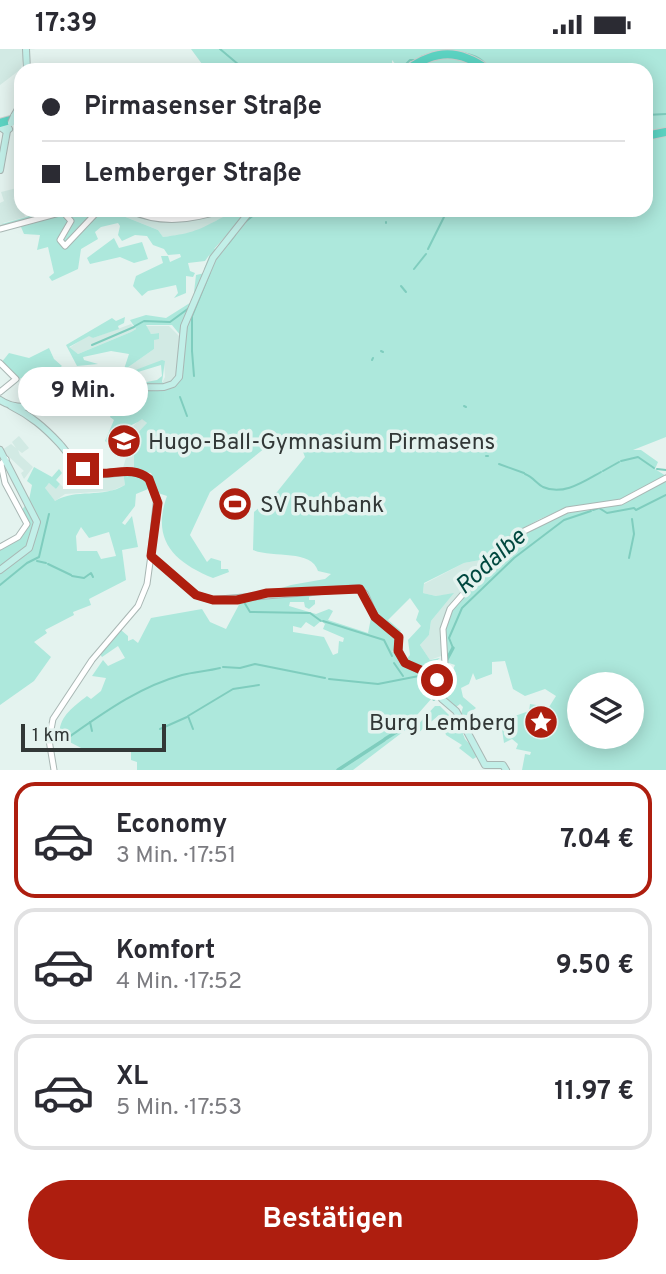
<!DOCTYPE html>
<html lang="de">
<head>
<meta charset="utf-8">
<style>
	:root { --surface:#fff; --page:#f7f7f7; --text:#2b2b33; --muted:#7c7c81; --line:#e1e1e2; --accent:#ae1e0f }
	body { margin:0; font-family:Overpass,sans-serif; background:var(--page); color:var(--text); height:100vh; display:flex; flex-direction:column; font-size:26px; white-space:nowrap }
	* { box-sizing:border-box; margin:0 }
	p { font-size:23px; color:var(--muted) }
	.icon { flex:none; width:38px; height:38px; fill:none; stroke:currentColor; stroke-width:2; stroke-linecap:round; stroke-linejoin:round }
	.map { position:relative; height:721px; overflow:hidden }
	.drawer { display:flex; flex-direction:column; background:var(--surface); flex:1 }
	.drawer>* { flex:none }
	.top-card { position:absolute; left:14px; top:14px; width:639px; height:154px; border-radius:21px; box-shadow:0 4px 18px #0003; display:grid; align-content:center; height:154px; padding:0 28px; background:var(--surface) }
	.controls { position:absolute; left:567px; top:623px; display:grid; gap:14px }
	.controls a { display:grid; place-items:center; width:77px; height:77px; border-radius:50%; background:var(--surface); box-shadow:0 4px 18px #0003; font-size:35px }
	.scale { position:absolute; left:21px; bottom:18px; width:145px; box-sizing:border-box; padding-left:7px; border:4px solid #323837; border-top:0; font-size:19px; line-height:24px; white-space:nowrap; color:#323837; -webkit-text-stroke:5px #e4f3ef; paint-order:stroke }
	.end { position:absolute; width:32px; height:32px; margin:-16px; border:9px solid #ae1e0f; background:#fff; box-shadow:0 0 0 4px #fff }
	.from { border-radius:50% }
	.bubble { position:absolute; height:49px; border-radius:24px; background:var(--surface); box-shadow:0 4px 18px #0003; font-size:23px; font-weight:700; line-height:49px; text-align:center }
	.top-card b { display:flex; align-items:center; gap:24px; height:66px; font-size:26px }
	.top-card b+b { border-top:2px solid var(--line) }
	.top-card i { width:18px; height:18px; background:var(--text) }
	ul { padding:12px 0 0; list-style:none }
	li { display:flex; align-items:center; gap:21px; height:116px; margin:0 14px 10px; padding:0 14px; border:4px solid var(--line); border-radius:21px }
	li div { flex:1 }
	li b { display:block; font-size:26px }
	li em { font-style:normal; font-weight:700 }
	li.current { border-color:var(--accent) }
	li>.icon { width:63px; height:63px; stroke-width:1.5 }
	.primary-button { display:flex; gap:14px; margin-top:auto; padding:14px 28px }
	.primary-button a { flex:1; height:80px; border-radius:42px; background:var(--accent); color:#fff; font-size:28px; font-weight:700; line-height:80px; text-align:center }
	.status { display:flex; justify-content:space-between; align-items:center; height:49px; padding:0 35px; background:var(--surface); direction:ltr }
	.status svg { height:19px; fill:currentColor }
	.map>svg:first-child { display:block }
	.built { fill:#d2eae4 }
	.green { fill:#ade8dc; fill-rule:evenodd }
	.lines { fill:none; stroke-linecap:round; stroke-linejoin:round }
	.stream { stroke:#7fcdbe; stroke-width:2 }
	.canal { stroke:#7fcdbe; stroke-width:3.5 }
	.tertiary-casing { stroke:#a9b7b4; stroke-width:7 }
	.secondary-casing { stroke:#a9b7b4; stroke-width:8 }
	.trunk-casing { stroke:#cecfcf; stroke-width:10 }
	.tertiary { stroke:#fff; stroke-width:5 }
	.secondary { stroke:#c2efe8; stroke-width:6 }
	.trunk { stroke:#5cd4c3; stroke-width:8 }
	.secondary-bridge-casing { stroke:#a9b7b4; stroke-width:8; stroke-linecap:butt }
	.secondary-bridge { stroke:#c2efe8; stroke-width:6 }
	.route { stroke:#ae1e0f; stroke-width:9 }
	.labels { text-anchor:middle; stroke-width:7; stroke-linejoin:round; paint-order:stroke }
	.poi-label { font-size:23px; fill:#323837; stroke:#e4f3ef; text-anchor:start }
	.water-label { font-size:24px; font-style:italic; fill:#00483f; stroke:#e4f3ef }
</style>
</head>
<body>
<div class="status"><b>17:39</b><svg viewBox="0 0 49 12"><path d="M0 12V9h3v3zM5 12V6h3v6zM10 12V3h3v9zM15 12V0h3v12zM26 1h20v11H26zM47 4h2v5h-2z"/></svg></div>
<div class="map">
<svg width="666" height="721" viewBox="0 0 666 721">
	<rect width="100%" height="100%" fill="#e4f3ef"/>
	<g class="built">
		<path d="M0 0H36L25 1 21 20 0 36Z"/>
		<path d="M21 138V146L13 149 20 154 25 168 3 174 7 177 0 179V154L4 152 1 143Z"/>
		<path d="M125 161H246L239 167 219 170 194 185 163 188 158 181 123 167Z"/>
		<path d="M131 275 136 280 131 283 78 305 69 299 89 286 93 289Z"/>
		<path d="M145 277H169L181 289 178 328 164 336 162 334 165 328 164 312 129 323 127 319 154 300V291L159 284 151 285Z"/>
		<path d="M142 369 147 374 134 420 123 419 127 405 117 402 112 387 119 380 132 378Z"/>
		<path d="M19 387 29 399 22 404 18 401 20 406 33 418 24 430 21 424 24 422 2 401 11 395 16 399 12 393Z"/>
		<path d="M79 419 91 426 123 423 125 436 111 442 65 445 55 452 47 446 45 439 49 434 56 440 60 435 63 438Z"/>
		<path d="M485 510 488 514 444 606 430 611 420 596 429 586 431 572 453 545 436 547 423 544 424 535 464 514Z"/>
	</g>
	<g class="green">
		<path d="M191 0H666V79L655 81H658H646H653L646 80V21H491L460 3 404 21H394L397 17 392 11V21H201L202 15Z"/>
		<path d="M461 8 483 21H413L433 9Z"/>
		<path d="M666 86V388L633 401H641L658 413 655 420 666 427V721H522L525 705 530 706 531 703 516 700 518 695 512 690 504 694 502 680H512V668L529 662 530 655 549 658 556 647 545 640 525 647 513 640 505 612 492 613V625L476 631 473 624 469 635 461 639 463 648 476 659 463 669 460 668 463 658 460 655 455 659 445 651 439 636 449 629 455 616 446 613 444 582 450 561 501 501 530 478 577 460 613 457 634 445 612 453 559 462 540 470 509 487 491 509 464 514 424 534 423 544 436 547 454 544 431 572 429 586 420 596 430 611 440 609 422 624V628H431L432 649 410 674 412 676 353 721H137V713L131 711V703L113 699 111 701H85L60 688C57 669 73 658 87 647L91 650 101 642 106 629 92 627 103 611 108 617 125 609 118 597 102 608 99 604 121 581 128 587V592L133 590 138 594 151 569 202 560 210 573 226 580 241 552 291 536 325 530 331 525 318 522C312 500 272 509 253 501L254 463 277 443 305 408 298 390 288 386 275 391 210 443 190 486 207 513 211 509 221 512V520H228L229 523 213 529C174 513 151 491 167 447L158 444 151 424 134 421V388L147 374 142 370C132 378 121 378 113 386L119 393 114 392 117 402 105 392 114 371 110 368 113 360 102 355 96 358 100 342 157 331 162 327 161 316 128 326 124 320 129 305 111 302 83 308 84 311 98 315 77 317 66 296 112 269 116 272 125 268 124 274 118 277 119 280 93 289 89 287 69 298 78 305 131 283 136 280 130 271 146 266 166 269 193 252 196 226 205 224 203 240 214 208 253 161H646V91ZM172 276 181 287 178 328 164 335 162 333 165 312 162 311 130 323 127 319 154 300V291L159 290V284L151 285 146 276ZM364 540 380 572 399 584 401 582 388 571 410 549 419 562 416 571 421 577 408 591 410 606 404 613 392 602 398 600 397 586 394 589 389 586 391 582 372 564 368 584 328 571 333 562 329 560 316 565 289 557 290 553H304L305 558 309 560 315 555V551H309V548L316 546V541ZM321 572 325 575 323 580 344 589 343 593 339 592 338 604 333 606 324 588 293 583V577L301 579 306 573 314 578ZM579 635H632V688H579Z"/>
		<path d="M50 161H63L46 168 63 164 69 168V176L58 193 64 198 68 195 61 192 71 171 64 161H124L123 167 158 181 163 188C188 185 198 182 219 170 229 164 239 167 249 161L214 200 218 199 207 222 204 220 210 205 205 212 188 214 190 222 195 224 193 228 186 227V244L174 249 178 244 176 236 148 242 142 247 133 237 136 227 163 214 161 207H168L170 213 181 208 180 205 168 206 164 200 153 196 147 187 135 186 122 192 118 186 120 177 118 174 101 178 95 183 98 190 81 200 78 220 52 232 49 228 54 224 48 198 37 201 40 186 24 185 21 178 23 174 44 168 7 177 2 175Z"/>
		<path d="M114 189 119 199 142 193 148 210 134 214 120 208 90 215 87 209Z"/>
		<path d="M49 299 54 310 62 317 53 323V328L42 331V335L23 334 25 328 19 330 1 314 9 304 29 309Z"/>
		<path d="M34 418 52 428 59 420 62 424 56 431 60 435 56 440 49 434 45 439 55 452C76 439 102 450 125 436L123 423 143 427 153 438 136 445 135 457 122 474 125 476 132 467 138 498 122 501 126 531 89 550 91 556 73 563 74 566 45 581 47 584 34 593 51 608 34 632 0 656V500C22 489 30 486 22 461L29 451 32 436 27 432ZM81 478 89 489 109 483 116 507 101 510 97 502H77L76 487Z"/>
		<path d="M433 633 453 660 465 690 480 706 473 710 459 699 462 696 446 686 442 674 444 668 439 666 411 690 414 680 435 657H440L450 667 454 665 438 645Z"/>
	</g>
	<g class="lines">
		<g class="stream">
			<path d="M220 0 245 21"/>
			<path d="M421 8C440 0 476 0 487 17"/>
			<path d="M400 21 410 11H416"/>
			<path d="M646 66 666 65"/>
			<path d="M651 66V79"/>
			<path d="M445 167 448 161"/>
			<path d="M245 173 260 161"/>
			<path d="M386 173V174"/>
			<path d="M228 195 235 186"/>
			<path d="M428 200 444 168"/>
			<path d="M414 220 426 205"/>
			<path d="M401 237 406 243"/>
			<path d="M135 277 144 272 170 273 189 259"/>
			<path d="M92 296 134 278"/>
			<path d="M192 302V267L210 223"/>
			<path d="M192 302 194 327"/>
			<path d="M381 302 383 303"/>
			<path d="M372 311 373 309"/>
			<path d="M180 348 187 367"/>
			<path d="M464 357 466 358"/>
			<path d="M486 407H488"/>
			<path d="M621 412 638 408 654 419"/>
			<path d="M499 415 524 424"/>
			<path d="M657 420 666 421"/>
			<path d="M603 422 619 413"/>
			<path d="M525 425C533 428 536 434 543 438 563 447 583 433 601 423"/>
			<path d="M593 461 599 459 607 464 634 459 636 461 666 446"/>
			<path d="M629 509 634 485 632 470"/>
			<path d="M37 512 46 514"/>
			<path d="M48 515 71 526"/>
			<path d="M72 527 84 529 91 524 93 528"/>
			<path d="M0 536 27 514 39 508 49 465"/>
			<path d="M244 553 250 563 309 564"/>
			<path d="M310 564 321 572"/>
			<path d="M323 572 384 591 392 607"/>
			<path d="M453 599 449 589 462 559 514 509 564 471 591 462"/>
			<path d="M394 614 403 627"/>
			<path d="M223 618 240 619 255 615 325 629"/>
			<path d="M329 630 378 635 424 626"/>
			<path d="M90 673 92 682"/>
			<path d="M160 680 187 668"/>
			<path d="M193 680 188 667 233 640 259 636"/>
			<path d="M66 690C102 665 138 638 182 626 194 623 208 622 220 619"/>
		</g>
		<g class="canal">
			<path d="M446 612 453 599"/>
			<path d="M432 637V629"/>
			<path d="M433 642 434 650"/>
			<path d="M385 690 417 670"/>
			<path d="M338 721 384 691"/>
		</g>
		<g class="tertiary-casing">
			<g id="tertiary">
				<path d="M129 161C161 176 191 171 224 161"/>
				<path d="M0 180 63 163 71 172 60 191 65 197 99 161"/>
				<path d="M0 314 16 330 0 343"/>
				<path d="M0 498 18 488 27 475 5 434 1 415 6 410"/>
				<path d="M437 628 445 615 443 580 450 560 514 487 567 461 621 453 666 429"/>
				<path d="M54 721 49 691 53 670 92 611 138 557 147 535 151 506"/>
			</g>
		</g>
		<g class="secondary-casing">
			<g id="secondary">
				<path d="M26 0 27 21"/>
				<path d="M14 67 21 55"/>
				<path d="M0 78 6 82 9 80 7 77 4 79"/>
				<path d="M0 121 7 82"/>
				<path d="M0 351C28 371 72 342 102 339 122 337 143 339 164 338L173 335 179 328 184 277 213 209 251 161"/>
				<path d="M11 357C31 367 44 378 59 394 68 404 74 415 86 421 107 433 129 413 149 430L157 451 151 507 196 546 213 551 358 539 365 545 375 568 398 587 399 602 405 614 434 628"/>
				<path d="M0 401 37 473 29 499 0 521"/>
				<path d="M436 632 442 650 456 662 485 716H503L506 721"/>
			</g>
		</g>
		<g class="trunk-casing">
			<g id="trunk">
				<path d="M407 21C436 0 459 0 488 21"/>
				<path d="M0 74 21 68"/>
				<path d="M646 87 666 83"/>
			</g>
		</g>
		<use href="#tertiary" class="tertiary"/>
		<use href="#secondary" class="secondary"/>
		<use href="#trunk" class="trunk"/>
		<g class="secondary-bridge-casing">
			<path id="secondary-bridge" d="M11 74 14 67"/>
		</g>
		<use href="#secondary-bridge" class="secondary-bridge"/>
	</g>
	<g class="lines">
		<path class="route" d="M83 420C105 432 129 413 149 430L158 454 151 507 196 546 213 551H237L267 544 360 540 375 568 399 588 398 602 405 614 437 628V631"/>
	</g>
	<defs>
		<g id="school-disc" transform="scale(1.75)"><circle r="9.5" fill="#ae1e0f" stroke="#e4f3ef"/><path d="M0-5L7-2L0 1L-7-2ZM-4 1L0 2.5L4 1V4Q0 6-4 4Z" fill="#fff"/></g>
		<g id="stadium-disc" transform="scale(1.75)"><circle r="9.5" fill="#ae1e0f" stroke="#e4f3ef"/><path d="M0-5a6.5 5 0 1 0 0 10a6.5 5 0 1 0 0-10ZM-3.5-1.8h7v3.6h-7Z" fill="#fff"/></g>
		<g id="sight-disc" transform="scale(1.75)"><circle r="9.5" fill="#ae1e0f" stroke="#e4f3ef"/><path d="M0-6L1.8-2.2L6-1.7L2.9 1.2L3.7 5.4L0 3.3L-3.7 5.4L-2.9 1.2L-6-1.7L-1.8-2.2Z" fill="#fff"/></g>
	</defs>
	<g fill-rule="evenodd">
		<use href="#school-disc" x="124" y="392"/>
		<use href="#stadium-disc" x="235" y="455"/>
		<use href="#sight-disc" x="541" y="673"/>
	</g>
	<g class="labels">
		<g class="poi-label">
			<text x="148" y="400">Hugo-Ball-Gymnasium Pirmasens</text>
			<text x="260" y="463">SV Ruhbank</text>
			<text x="516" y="681" text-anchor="end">Burg Lemberg</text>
		</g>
		<g class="water-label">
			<text transform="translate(490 512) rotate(-42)" y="8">Rodalbe</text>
		</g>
	</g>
</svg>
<div class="controls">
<a><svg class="icon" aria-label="layers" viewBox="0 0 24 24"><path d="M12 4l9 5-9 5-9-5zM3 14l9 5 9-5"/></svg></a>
</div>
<div class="scale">1 km</div>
<i class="end from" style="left:437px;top:631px"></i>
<i class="end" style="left:83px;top:420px"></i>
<div class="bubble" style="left:18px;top:318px;width:130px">9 Min.</div>
<div class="top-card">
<b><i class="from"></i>Pirmasenser Straße</b>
<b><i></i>Lemberger Straße</b>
</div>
</div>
<section class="drawer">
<ul>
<li class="current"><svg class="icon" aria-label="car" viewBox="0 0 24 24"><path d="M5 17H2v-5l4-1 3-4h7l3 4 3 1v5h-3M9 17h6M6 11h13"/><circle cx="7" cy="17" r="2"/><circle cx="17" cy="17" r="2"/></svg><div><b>Economy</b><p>3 Min. · 17:51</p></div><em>7.04 €</em></li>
<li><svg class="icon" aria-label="car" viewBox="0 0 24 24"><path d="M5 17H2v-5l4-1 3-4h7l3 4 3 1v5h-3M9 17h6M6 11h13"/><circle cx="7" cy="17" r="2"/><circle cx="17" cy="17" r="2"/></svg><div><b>Komfort</b><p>4 Min. · 17:52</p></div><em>9.50 €</em></li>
<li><svg class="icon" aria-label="car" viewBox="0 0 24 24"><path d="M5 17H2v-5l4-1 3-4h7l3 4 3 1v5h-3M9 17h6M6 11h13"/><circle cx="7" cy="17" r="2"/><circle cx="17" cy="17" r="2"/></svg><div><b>XL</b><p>5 Min. · 17:53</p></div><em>11.97 €</em></li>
</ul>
<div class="primary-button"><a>Bestätigen</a></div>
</section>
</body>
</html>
